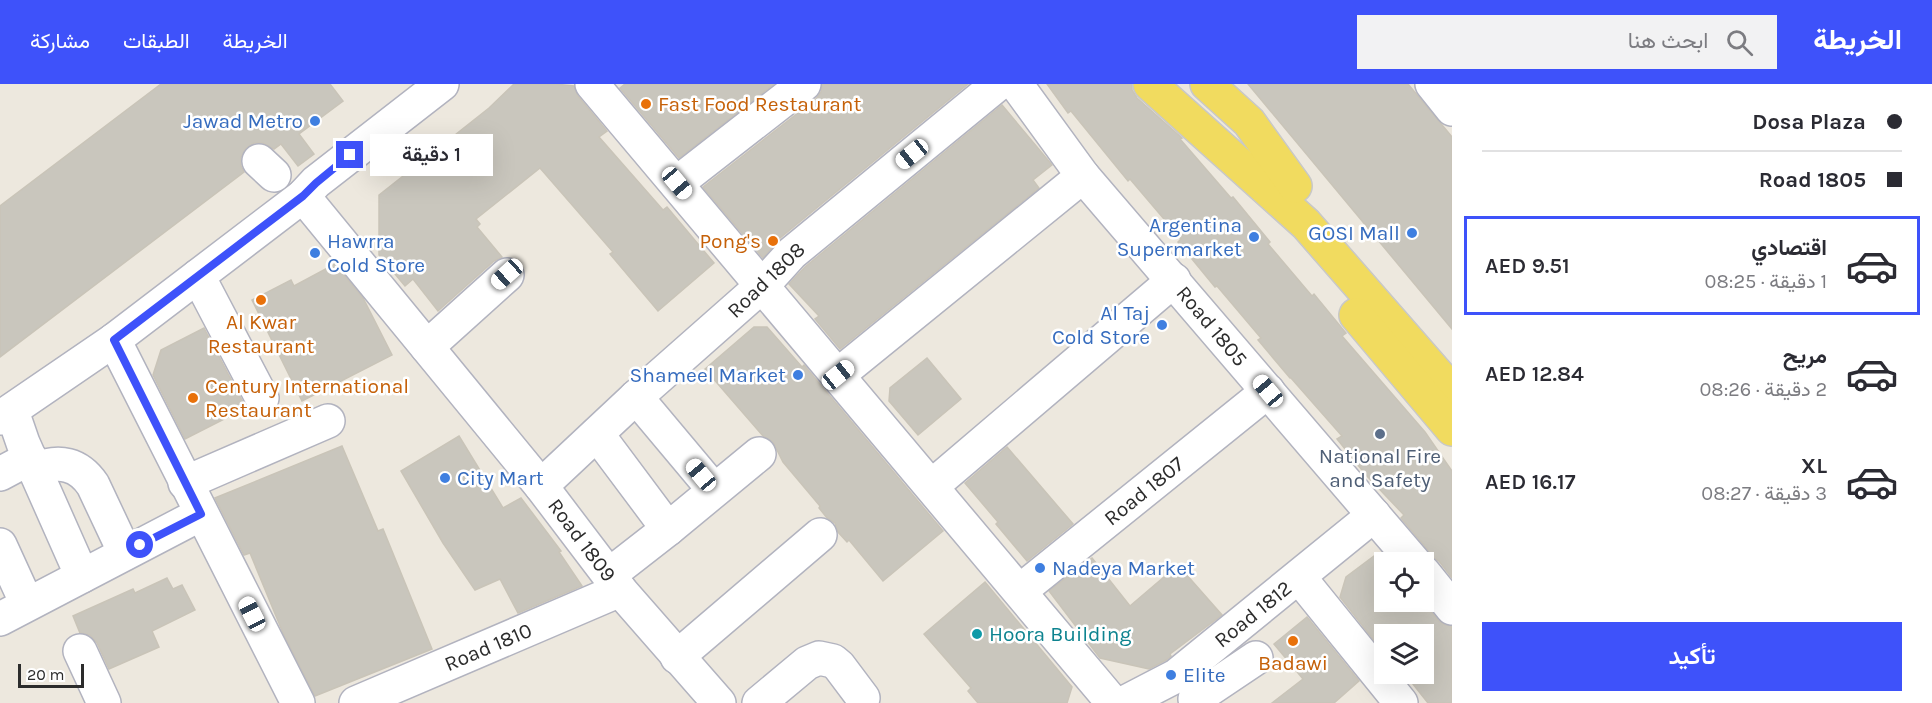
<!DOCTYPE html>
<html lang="ar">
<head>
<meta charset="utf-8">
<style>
	:root { --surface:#fff; --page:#f2f2f3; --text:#2b2b33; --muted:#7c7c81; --line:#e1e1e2; --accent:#3e52fa }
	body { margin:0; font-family:Karla,Vazirmatn,sans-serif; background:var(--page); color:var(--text); direction:rtl; height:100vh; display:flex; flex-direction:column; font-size:22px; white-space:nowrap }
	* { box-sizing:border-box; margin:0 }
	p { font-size:20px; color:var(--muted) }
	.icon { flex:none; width:33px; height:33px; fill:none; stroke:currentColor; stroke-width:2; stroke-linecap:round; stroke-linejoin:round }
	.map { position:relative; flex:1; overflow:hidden; direction:ltr }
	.side { display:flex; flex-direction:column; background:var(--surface); width:480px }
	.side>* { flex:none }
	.guide { display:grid; align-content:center; height:132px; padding:0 30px; background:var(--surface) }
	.fabs { position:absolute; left:1374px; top:468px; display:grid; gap:12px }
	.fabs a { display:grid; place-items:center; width:60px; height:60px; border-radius:0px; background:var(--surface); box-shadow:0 6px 24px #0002; font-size:30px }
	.scale { position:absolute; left:18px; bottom:15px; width:66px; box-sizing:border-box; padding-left:6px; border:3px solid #2c2c2c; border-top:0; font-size:16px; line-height:21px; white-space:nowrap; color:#2c2c2c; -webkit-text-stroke:4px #fff; paint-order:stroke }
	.end { position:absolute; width:27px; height:27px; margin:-14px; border:8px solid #3e52fa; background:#fff; box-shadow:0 0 0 3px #fff }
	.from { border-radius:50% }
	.bubble { position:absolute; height:42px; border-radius:0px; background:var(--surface); box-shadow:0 6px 24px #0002; font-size:20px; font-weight:600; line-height:42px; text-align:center; direction:rtl }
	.car { position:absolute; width:18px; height:36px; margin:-18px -9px; border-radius:8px; box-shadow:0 0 4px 2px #0007; background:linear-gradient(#fff 24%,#345 0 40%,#fff 0 76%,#345 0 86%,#fff 0) }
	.guide b { display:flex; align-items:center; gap:21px; height:57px; font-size:22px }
	.guide b+b { border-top:2px solid var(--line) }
	.guide i { width:15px; height:15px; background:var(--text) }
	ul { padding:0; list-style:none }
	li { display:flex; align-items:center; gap:18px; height:99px; margin:0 12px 9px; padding:0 18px; border:3px solid transparent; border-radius:0px }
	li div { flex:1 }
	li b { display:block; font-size:22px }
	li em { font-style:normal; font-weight:600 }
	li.on { border-color:var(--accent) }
	li>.icon { width:54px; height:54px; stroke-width:1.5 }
	.cta { display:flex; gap:12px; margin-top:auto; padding:12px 30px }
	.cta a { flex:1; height:69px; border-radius:0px; background:var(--accent); color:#fff; font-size:24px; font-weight:600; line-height:69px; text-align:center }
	header { display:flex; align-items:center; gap:36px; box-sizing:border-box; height:84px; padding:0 30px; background:var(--accent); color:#fff }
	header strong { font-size:28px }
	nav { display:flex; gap:33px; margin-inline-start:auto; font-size:21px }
	.search { width:420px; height:54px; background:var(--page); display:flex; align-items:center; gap:15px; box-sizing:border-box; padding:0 21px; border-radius:0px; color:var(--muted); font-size:22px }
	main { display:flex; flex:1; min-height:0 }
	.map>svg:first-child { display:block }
	.building { fill:#c9c6bd; stroke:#c9c4b8; stroke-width:1.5 }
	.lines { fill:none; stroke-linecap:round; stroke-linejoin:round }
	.minor-casing { stroke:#b2b3bf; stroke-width:36 }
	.major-casing { stroke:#c8c8c8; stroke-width:36 }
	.minor { stroke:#fff; stroke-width:33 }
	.major { stroke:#f1db5f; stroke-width:33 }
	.route { stroke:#3e52fa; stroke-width:8 }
	.food-dot { fill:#e8710a; stroke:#fff; stroke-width:2 }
	.shop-dot { fill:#3f7fe0; stroke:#fff; stroke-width:2 }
	.service-dot { fill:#5c6f8a; stroke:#fff; stroke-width:2 }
	.culture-dot { fill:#0f9aa8; stroke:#fff; stroke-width:2 }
	.labels { text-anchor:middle; stroke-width:5; stroke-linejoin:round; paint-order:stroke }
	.food-label { font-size:21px; fill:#c56008; stroke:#fff; text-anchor:start }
	.shop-label { font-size:21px; fill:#366cbe; stroke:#fff; text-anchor:end }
	.street-label { font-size:21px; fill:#2c2c2c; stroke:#fff }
	.service-label { font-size:21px; fill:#4e5e75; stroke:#fff }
	.culture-label { font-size:21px; fill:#0d838f; stroke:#fff; text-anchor:start }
</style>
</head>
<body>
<header>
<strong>الخريطة</strong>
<div class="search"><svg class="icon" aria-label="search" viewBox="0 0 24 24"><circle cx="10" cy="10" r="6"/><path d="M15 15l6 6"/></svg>ابحث هنا</div>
<nav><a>الخريطة</a><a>الطبقات</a><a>مشاركة</a></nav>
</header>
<main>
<section class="side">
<div class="guide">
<b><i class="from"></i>Dosa Plaza</b>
<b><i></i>Road 1805</b>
</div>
<ul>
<li class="on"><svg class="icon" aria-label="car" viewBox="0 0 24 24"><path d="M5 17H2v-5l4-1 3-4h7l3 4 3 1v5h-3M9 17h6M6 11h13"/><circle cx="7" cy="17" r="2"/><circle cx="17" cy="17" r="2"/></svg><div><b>اقتصادي</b><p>1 دقيقة · 08:25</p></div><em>AED 9.51</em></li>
<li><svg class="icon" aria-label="car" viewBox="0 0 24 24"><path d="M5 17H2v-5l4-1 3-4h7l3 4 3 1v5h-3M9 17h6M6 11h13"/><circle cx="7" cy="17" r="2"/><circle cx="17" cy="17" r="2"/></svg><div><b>مريح</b><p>2 دقيقة · 08:26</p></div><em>AED 12.84</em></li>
<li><svg class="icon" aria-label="car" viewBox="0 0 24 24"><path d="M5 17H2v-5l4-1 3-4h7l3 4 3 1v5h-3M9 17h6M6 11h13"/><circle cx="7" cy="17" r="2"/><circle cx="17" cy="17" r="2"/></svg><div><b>XL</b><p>3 دقيقة · 08:27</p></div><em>AED 16.17</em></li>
</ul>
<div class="cta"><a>تأكيد</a></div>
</section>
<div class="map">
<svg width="1452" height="619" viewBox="0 0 1452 619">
	<rect width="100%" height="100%" fill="#ede8de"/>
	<g class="building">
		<path d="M161 0H330L343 17 299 50 314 70 298 82 281 60 274 65 263 59H254L246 64 241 73V82L244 88 0 273V122Z"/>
		<path d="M514 0H555L574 2 578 12 607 47 599 53 663 126 667 123 714 179 658 227 610 170 613 168 540 84 476 135 480 140 477 143 502 173 494 177 438 227 413 195 405 202 379 171V111L489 24Z"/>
		<path d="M625 0H774L679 74 620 4Z"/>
		<path d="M822 0H968L780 154 763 174 703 103 816 15 821 8Z"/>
		<path d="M1047 0H1132V6L1137 14 1182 54 1180 55 1231 114 1233 113 1270 158 1268 160 1312 212 1314 210 1346 249 1342 252 1425 348 1452 387V494L1439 477 1431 472 1428 466 1401 434 1404 431 1366 391 1337 355 1342 352 1291 294H1290L1258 256 1261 254 1217 202 1215 203 1178 158 1181 155 1130 95 1128 97 1071 27 1068 29Z"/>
		<path d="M1248 0H1408L1452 53V245Z"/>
		<path d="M1002 21 1052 81 1033 96 1039 104 840 265 815 235 819 232 789 200 805 183Z"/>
		<path d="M335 180 363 214 392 271 302 317 252 216 291 196 294 202Z"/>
		<path d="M754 243H767L802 283 804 281 943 447 883 497 849 456 847 458 838 448 835 439 827 434 819 424 820 422 783 378 773 358 763 352 705 285Z"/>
		<path d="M204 244 246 324 185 355 153 291 161 266Z"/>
		<path d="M927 274 961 315 918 351 889 317 890 304Z"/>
		<path d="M459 352 503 424 521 414 561 467 559 468 582 502 518 529 500 495 475 506 443 459 401 387Z"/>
		<path d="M342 362 378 447 383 445 432 565 315 612 283 549 250 469 244 471 215 414Z"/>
		<path d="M1007 363 1073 440 1027 477 996 440 998 438 965 399Z"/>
		<path d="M1374 472 1384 473V518H1423L1438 536 1445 541 1452 542V619H1428L1405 590H1424V550H1384V569L1340 513 1346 493Z"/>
		<path d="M1092 474 1130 522 1178 481 1222 531 1170 570 1171 572 1166 576 1149 585 1100 574 1049 507Z"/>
		<path d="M167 494 173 505 182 501 195 526 152 547 159 563 109 585 97 559 90 551 80 549 73 532 133 505 135 509Z"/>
		<path d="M985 498 1072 603 1067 619H978L968 607 971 604 924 550Z"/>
		<path d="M1307 533 1359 597 1334 619H1272L1303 595 1274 560Z"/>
	</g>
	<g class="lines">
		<g class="minor-casing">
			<g id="minor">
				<path d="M592 0 1113 619"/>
				<path d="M1016 0 1083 92 1414 478"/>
				<path d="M1432 0 1452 25"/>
				<path d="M259 77 274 91"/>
				<path d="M677 99 804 0"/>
				<path d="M303 112 541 402 620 506 719 619"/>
				<path d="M198 192 262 314"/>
				<path d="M114 256 298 619"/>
				<path d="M427 263 507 191"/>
				<path d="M838 291 1083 92"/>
				<path d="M636 313 714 406"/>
				<path d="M12 327 23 359 82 492"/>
				<path d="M0 334 114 256 303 112 316 98 442 0"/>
				<path d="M597 350 668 445"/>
				<path d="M35 386C59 375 79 380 93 401L125 469"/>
				<path d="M0 390 30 374"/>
				<path d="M185 399 328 337"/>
				<path d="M541 402 636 313 763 201 792 169 998 0"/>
				<path d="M932 402 1174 196"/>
				<path d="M0 461 27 520"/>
				<path d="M1424 489 1452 524"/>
				<path d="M609 491 668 445 759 370"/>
				<path d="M1299 493 1401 619"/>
				<path d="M1020 507 1268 307"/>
				<path d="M0 535 201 430"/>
				<path d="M80 567 104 619"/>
				<path d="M677 573 820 451"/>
				<path d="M1195 615 1256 574"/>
				<path d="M356 619 620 506"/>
				<path d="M759 619 807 579 819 574 833 577 839 582 863 614"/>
				<path d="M1124 619 1176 592 1374 431"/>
			</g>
		</g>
		<g class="major-casing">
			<g id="major">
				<path d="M1150 0 1306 140 1452 307"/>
				<path d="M1207 0 1249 38 1295 102"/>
				<path d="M1356 231 1452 345"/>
			</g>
		</g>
		<use href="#minor" class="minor"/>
		<use href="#major" class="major"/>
	</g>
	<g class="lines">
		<path class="route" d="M140 461 201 430 114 256 303 112 316 99 350 71"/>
	</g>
	<g class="food-dot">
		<circle cx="646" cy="20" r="6"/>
		<circle cx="773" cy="157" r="6"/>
		<circle cx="261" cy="216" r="6"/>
		<circle cx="193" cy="314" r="6"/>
		<circle cx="1293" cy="557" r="6"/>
	</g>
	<g class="shop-dot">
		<circle cx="315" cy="37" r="6"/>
		<circle cx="1412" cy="149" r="6"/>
		<circle cx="1254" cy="153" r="6"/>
		<circle cx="315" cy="169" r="6"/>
		<circle cx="1162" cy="241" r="6"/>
		<circle cx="798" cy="291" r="6"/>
		<circle cx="445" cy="394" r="6"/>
		<circle cx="1040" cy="484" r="6"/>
		<circle cx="1171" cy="591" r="6"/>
	</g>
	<circle class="service-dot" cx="1380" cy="350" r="6"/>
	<circle class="culture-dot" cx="977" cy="550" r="6"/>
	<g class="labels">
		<g class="food-label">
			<text x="658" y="27">Fast Food Restaurant</text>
			<text x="761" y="164" text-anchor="end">Pong's</text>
			<text x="261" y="245" text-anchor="middle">Al Kwar<tspan x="261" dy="24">Restaurant</tspan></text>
			<text x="205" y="309">Century International<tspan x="205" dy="24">Restaurant</tspan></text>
			<text x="1293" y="586" text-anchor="middle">Badawi</text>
		</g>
		<g class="shop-label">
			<text x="303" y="44">Jawad Metro</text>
			<text x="1242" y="148">Argentina<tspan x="1242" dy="24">Supermarket</tspan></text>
			<text x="1400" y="156">GOSI Mall</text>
			<text x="327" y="164" text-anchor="start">Hawrra<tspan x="327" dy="24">Cold Store</tspan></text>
			<text x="1150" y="236">Al Taj<tspan x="1150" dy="24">Cold Store</tspan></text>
			<text x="786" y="298">Shameel Market</text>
			<text x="457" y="401" text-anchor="start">City Mart</text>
			<text x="1052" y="491" text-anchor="start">Nadeya Market</text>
			<text x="1183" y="598" text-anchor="start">Elite</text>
		</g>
		<g class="street-label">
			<text transform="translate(766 196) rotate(-44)" y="7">Road 1808</text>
			<text transform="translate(1212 242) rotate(50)" y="7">Road 1805</text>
			<text transform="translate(1144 407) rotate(-39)" y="7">Road 1807</text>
			<text transform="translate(582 456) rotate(53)" y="7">Road 1809</text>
			<text transform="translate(1253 530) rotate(-39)" y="7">Road 1812</text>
			<text transform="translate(488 563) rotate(-23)" y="7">Road 1810</text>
		</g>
		<g class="service-label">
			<text x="1380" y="379">National Fire<tspan x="1380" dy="24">and Safety</tspan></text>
		</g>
		<g class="culture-label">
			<text x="989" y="557">Hoora Building</text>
		</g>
	</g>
</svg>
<div class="fabs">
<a><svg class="icon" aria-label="locate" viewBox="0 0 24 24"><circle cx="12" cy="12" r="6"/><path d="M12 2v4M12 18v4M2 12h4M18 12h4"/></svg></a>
<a><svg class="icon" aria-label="layers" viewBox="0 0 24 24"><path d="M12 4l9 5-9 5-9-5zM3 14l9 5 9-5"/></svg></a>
</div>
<div class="scale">20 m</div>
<i class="end from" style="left:140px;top:461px"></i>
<i class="end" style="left:350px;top:71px"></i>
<div class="bubble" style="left:370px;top:50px;width:123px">1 دقيقة</div>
<i class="car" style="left:912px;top:70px;rotate:231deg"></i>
<i class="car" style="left:677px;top:99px;rotate:140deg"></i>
<i class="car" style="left:507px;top:190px;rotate:228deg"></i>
<i class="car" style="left:838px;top:291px;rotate:51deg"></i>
<i class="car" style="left:1268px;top:307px;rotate:320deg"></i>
<i class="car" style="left:701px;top:391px;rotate:320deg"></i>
<i class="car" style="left:252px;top:530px;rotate:333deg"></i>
</div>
</main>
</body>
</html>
